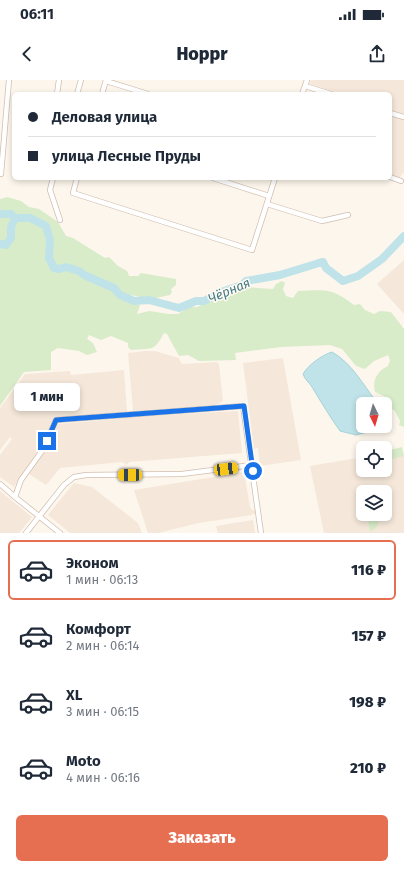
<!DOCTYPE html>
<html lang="ru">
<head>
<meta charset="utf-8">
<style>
	:root { --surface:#fff; --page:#f2f2f3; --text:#1f2937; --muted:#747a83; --line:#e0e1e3; --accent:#e76f51 }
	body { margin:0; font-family:"Fira Sans",sans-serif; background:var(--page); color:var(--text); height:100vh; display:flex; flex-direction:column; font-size:15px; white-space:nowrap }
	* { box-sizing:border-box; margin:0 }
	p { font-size:13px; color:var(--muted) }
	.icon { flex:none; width:22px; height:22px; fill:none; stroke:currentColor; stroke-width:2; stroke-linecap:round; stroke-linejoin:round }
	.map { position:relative; height:453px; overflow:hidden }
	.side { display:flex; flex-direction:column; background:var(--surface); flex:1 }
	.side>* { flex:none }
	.top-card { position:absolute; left:12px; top:12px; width:380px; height:88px; border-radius:6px; box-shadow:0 2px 6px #0003; display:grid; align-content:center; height:88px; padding:0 16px; background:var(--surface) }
	.needle { width:26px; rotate:175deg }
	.tools { position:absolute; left:356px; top:317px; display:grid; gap:8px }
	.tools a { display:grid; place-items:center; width:36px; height:36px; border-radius:6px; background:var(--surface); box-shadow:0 2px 6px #0003; font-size:20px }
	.end { position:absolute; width:18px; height:18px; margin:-9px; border:5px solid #1a73e8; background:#fff; box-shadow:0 0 0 2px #fff }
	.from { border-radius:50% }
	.bubble { position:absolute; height:28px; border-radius:6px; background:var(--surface); box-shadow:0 2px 6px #0003; font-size:13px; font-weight:800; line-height:28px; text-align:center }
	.car { position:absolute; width:12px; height:24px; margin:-12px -6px; border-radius:5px; box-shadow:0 0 3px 1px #0007; background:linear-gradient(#f5c518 24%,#345 0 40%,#f5c518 0 76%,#345 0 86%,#f5c518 0) }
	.top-card b { display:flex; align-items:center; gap:14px; height:38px; font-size:15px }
	.top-card b+b { border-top:1px solid var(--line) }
	.top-card i { width:10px; height:10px; background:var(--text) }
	ul { padding:7px 0 0; list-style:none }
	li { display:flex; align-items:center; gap:12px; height:60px; margin:0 8px 6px; padding:0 8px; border:2px solid transparent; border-radius:6px }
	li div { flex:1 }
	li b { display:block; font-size:15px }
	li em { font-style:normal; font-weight:800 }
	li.selected { border-color:var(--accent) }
	li>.icon { width:36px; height:36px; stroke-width:1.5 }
	.cta { display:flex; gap:8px; margin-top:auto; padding:8px 16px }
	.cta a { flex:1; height:46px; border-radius:6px; background:var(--accent); color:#fff; font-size:16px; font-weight:800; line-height:46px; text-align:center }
	.status { display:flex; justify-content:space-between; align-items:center; height:28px; padding:0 20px; background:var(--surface); direction:ltr }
	.status svg { height:11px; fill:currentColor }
	header { display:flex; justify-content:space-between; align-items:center; height:52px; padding:0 16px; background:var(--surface); font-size:18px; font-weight:800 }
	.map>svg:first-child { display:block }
	.residential { fill:#f5e8da; fill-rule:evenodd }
	.green { fill:#d8ecc9 }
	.water { fill:#bfe3e8; stroke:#a5d3da }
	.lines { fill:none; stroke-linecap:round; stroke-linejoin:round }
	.river { stroke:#bfe3e8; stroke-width:8 }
	.minor-casing { stroke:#d1beb0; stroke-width:6 }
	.minor { stroke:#fff; stroke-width:4.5 }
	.route { stroke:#1a73e8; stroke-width:5 }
	.labels { text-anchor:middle; stroke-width:3; stroke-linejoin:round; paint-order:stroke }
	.water-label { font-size:13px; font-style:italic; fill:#437c86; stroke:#fffaf3 }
</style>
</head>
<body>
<div class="status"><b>06:11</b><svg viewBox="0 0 49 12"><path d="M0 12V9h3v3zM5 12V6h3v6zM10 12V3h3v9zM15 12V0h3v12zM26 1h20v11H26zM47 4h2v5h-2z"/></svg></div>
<header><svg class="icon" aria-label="back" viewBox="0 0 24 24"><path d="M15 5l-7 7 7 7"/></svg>Hoppr<svg class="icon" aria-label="share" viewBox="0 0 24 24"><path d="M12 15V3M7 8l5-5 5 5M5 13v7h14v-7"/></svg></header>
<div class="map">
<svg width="404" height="453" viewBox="0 0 404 453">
	<rect width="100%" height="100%" fill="#fdf6ec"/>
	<g class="residential">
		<path d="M311 0H404V34L390 30V14H341L310 4Z"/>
		<path d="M390 36 404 40V92L399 98 390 95Z"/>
		<path d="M404 180V234L377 204Z"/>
		<path d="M145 271H155L179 278 182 284 217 282 219 284 223 321 216 325 133 331 128 273Z"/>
		<path d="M283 278 301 380 260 386 258 368 254 369 243 283Z"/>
		<path d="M124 290 127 332 55 338 51 343 45 360 14 407 0 397V375L12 359 10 357 0 370V328L25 294 70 291 71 295Z"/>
		<path d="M238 331 242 373 129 382 127 385 122 382 60 388 46 405 29 394 44 372 56 344 105 340V338H109L110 340 123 337Z"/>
		<path d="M385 376H404V453H324L310 386 363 377V390H385ZM363 412H385V434H363Z"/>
		<path d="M244 392 250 427 252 430H255L256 434H252V432V435L199 443 158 453H148L134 410Z"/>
		<path d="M74 403 92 407 138 443 142 453H70L48 435Z"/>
		<path d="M0 411 32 437 19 453H0Z"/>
		<path d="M253 440 255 453H218L216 446Z"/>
	</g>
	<g class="green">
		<path d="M7 117 21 121 29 127 39 129 58 142 66 156 73 158 105 178 109 177 118 186 127 191 129 196H138L141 193 176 199V205L171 209 172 212 170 215 151 219 131 215 126 219V222L140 225 137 234 149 231 169 234H178L189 227H197L216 218H227L236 210 245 207 273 209 276 204 282 201 285 203 283 209 286 216 293 218 298 211C325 210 331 207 354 225L360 224 365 230 374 234 380 231 391 232 404 249V347L399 345 400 341 395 331 388 326 390 319 375 312C372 301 377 291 388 286L390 280 388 275 374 281 365 289 356 286 342 269 330 265 281 267 235 273 236 280 199 281 188 275 179 276 167 254 164 253C154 272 152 268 131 270L128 267V263L111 256 101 260 89 255 87 259 93 263 97 272 87 275 79 271 58 268 51 272V290L24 292 0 326V119Z"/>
		<path d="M402 367 404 376 389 380 386 371Z"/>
		<path d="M367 434H379C380 442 378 448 370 452Z"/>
	</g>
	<path class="water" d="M332 272C353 284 362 304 377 322L378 324H363V346H380L379 349 356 355 340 351C330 337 321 322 312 307 309 302 305 300 303 294 308 285 322 275 332 272Z"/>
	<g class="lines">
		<g class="river">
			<path d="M0 134H11L15 138"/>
			<path d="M0 164 6 165 11 158V147L15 138H30L46 146 50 160 49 178 54 188 59 189 66 187 79 191 84 195 114 208 120 215 134 221 149 220 179 228 196 221H204L221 212 242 205 246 201 280 195 319 183 323 182 326 188 343 201 358 196 382 179 404 156"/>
		</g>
		<g class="minor-casing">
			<g id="minor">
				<path d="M106 1 148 14"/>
				<path d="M305 6 331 14"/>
				<path d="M57 14 59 0"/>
				<path d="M77 14 81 0"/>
				<path d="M102 14 106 0"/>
				<path d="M302 14 307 0"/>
				<path d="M390 33 404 37"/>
				<path d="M1 94 9 0"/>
				<path d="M390 97 401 101"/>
				<path d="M53 98 50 110 60 140"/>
				<path d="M77 98 73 113 252 170 275 98"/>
				<path d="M213 98 269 116"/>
				<path d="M267 124 322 141 348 135"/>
				<path d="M0 404 15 417 21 400 42 371 56 340 243 326 261 453"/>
				<path d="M15 417 60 453"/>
				<path d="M26 453 64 405 74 397 86 395 182 394 252 385"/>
			</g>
		</g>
		<use href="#minor" class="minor"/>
	</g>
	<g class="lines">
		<path class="route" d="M47 361 56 340 244 326 253 391"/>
	</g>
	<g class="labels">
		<g class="water-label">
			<text transform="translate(229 210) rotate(-23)" y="5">Чёрная</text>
		</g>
	</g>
</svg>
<div class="tools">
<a><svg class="needle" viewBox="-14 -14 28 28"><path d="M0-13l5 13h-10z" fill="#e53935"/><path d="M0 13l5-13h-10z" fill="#747a83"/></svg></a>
<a><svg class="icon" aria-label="locate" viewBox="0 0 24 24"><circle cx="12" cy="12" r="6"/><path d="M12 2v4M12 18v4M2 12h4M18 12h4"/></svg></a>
<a><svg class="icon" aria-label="layers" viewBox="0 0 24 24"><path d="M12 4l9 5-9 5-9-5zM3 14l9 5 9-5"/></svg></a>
</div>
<i class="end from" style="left:253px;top:391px"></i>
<i class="end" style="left:47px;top:361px"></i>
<div class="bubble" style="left:14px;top:303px;width:66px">1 мин</div>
<i class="car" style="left:226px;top:389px;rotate:83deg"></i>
<i class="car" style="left:130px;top:395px;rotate:270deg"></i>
<div class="top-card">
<b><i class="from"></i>Деловая улица</b>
<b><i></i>улица Лесные Пруды</b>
</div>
</div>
<section class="side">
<ul>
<li class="selected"><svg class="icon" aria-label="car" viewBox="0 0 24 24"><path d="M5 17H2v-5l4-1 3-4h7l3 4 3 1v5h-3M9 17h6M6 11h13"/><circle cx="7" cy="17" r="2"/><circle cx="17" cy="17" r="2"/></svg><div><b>Эконом</b><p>1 мин · 06:13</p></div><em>116 ₽</em></li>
<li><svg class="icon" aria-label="car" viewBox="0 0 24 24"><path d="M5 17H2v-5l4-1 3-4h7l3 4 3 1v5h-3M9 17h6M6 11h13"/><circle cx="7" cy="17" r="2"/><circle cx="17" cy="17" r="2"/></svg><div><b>Комфорт</b><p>2 мин · 06:14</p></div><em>157 ₽</em></li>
<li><svg class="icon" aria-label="car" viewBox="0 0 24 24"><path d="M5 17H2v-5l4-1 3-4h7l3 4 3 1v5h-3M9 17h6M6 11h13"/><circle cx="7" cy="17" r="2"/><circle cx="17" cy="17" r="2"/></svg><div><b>XL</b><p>3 мин · 06:15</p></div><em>198 ₽</em></li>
<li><svg class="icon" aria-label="car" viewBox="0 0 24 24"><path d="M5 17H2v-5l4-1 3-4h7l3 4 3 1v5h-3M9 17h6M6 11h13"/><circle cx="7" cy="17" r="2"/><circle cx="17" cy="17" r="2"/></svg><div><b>Moto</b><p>4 мин · 06:16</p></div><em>210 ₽</em></li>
</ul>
<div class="cta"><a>Заказать</a></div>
</section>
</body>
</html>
